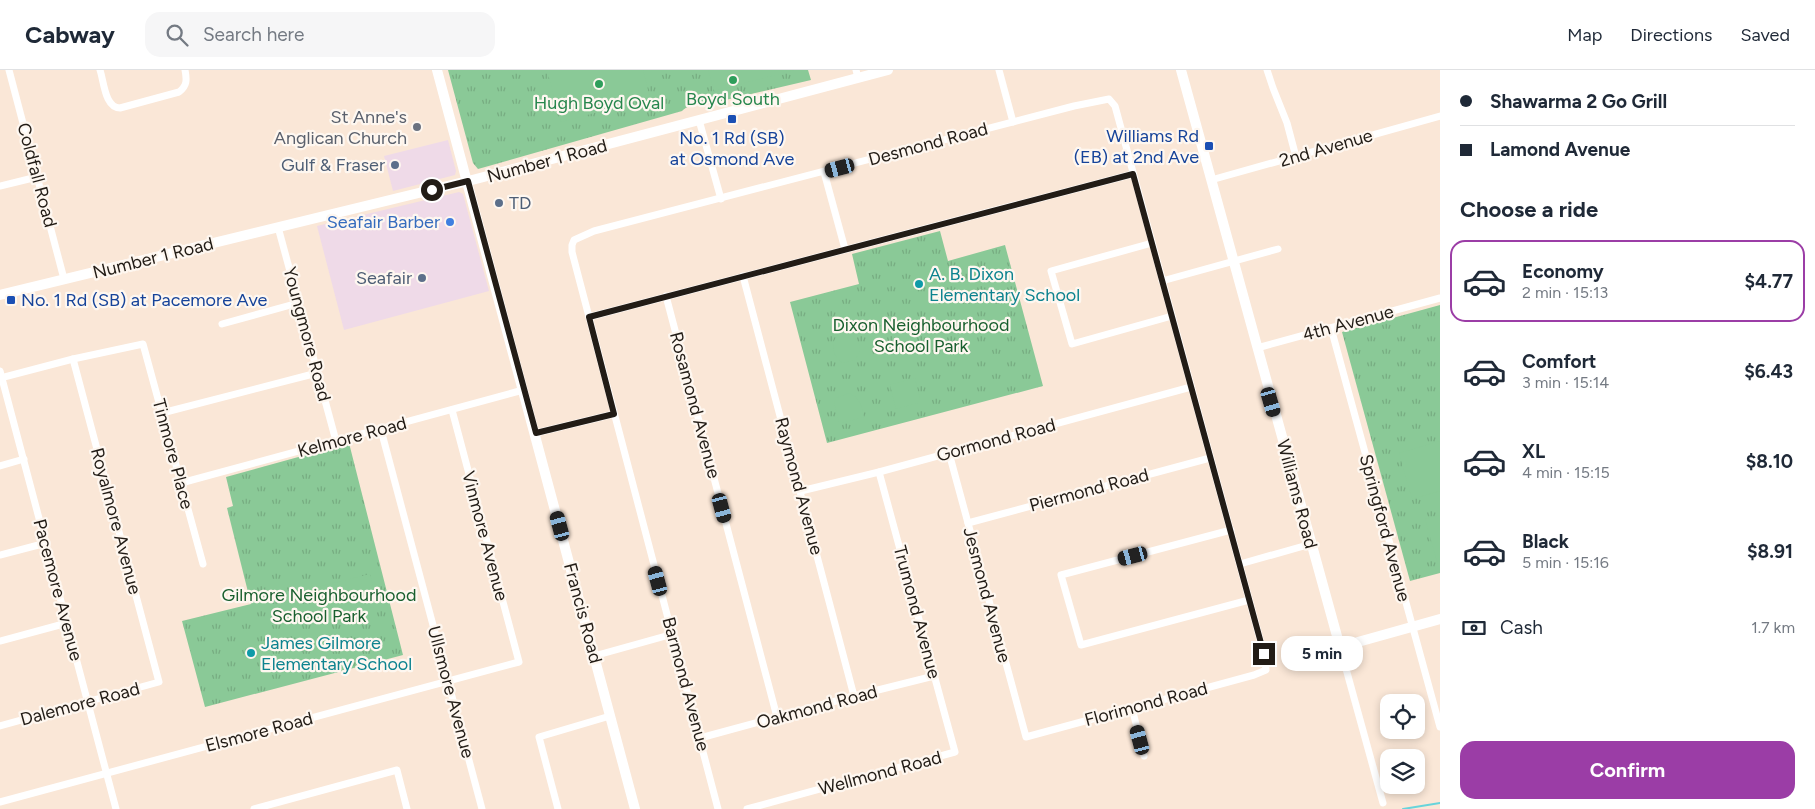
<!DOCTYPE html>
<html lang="en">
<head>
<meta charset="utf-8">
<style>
	:root { --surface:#fff; --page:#f6f6f7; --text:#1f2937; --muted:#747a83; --line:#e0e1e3; --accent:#9b3da6 }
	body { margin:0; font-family:Figtree,sans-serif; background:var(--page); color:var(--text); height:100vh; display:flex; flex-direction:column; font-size:19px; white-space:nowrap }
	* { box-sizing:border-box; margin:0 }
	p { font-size:16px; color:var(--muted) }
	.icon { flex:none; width:28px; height:28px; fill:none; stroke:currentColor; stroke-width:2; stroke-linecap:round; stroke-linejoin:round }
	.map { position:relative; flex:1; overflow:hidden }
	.sheet { display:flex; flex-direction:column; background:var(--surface); width:375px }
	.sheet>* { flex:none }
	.top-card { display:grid; align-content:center; height:110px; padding:0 20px; background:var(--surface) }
	.tools { position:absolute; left:1380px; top:624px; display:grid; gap:10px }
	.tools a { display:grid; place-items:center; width:45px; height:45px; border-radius:10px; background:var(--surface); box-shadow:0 2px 8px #0003; font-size:25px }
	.end { position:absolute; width:22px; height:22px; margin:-11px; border:6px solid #221c16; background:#fff; box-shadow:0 0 0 2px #fff }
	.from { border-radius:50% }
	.bubble { position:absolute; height:35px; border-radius:15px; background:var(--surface); box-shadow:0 2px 8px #0003; font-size:16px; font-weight:700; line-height:35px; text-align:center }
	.car { position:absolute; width:15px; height:30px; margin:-15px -8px; border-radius:6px; box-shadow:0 0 4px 1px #0007; background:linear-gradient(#222 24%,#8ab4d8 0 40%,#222 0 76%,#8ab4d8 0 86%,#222 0) }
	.top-card b { display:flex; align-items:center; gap:18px; height:48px; font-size:19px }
	.top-card b+b { border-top:1px solid var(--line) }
	.top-card i { width:12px; height:12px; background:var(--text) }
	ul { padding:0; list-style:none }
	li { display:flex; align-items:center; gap:15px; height:82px; margin:0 10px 8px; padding:0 10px; border:2px solid transparent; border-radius:15px }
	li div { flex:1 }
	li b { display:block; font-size:19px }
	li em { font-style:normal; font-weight:700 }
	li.active { border-color:var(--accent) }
	li>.icon { width:45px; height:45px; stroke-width:1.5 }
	h2 { padding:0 20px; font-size:22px; line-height:60px }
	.pay { display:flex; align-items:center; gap:12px; height:55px; padding:0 20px; font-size:19px }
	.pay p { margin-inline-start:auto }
	.button { display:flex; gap:10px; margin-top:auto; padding:10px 20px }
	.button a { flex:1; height:58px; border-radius:15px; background:var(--accent); color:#fff; font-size:20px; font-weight:700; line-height:58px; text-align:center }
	header { display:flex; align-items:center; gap:30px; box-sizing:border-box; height:70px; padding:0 25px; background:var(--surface); border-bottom:1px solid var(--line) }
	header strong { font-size:24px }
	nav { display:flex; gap:28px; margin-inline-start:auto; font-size:18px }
	.search { width:350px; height:45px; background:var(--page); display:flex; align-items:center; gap:12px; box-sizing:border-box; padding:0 18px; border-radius:15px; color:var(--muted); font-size:19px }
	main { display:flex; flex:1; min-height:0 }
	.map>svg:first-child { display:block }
	.commercial { fill:#efdae8 }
	.grass { fill:url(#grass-tufts) }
	.pitch { fill:#8ac997 }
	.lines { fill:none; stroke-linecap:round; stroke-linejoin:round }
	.stream { stroke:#67d4db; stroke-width:2 }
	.street { stroke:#fff; stroke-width:7 }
	.secondary { stroke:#fff; stroke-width:10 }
	.route { stroke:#221c16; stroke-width:6 }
	.leisure-dot { fill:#2e9e5b; stroke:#fef7f0; stroke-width:2 }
	.transit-dot { fill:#1a4fb4; stroke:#fef7f0; stroke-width:2 }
	.worship-dot { fill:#6b7280; stroke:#fef7f0; stroke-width:2 }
	.service-dot { fill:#5c6f8a; stroke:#fef7f0; stroke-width:2 }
	.shop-dot { fill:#3f7fe0; stroke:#fef7f0; stroke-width:2 }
	.culture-dot { fill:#0f9aa8; stroke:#fef7f0; stroke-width:2 }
	.labels { text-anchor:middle; stroke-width:4.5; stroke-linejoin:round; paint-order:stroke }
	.leisure-label { font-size:18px; fill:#27864d; stroke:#fef7f0 }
	.worship-label { font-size:18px; fill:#5b616d; stroke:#fef7f0; text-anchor:end }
	.transit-label { font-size:18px; fill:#164399; stroke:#fef7f0; text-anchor:end }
	.street-label { font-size:18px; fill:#221c16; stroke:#fef7f0 }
	.service-label { font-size:18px; fill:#4e5e75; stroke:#fef7f0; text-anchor:end }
	.shop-label { font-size:18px; fill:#366cbe; stroke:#fef7f0; text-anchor:end }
	.culture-label { font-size:18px; fill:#0d838f; stroke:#fef7f0; text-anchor:start }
	.park-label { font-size:18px; fill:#185f2e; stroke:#fef7f0 }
</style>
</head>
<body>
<header>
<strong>Cabway</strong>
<div class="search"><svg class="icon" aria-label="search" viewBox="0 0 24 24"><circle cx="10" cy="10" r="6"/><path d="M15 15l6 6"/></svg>Search here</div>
<nav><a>Map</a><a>Directions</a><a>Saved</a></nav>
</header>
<main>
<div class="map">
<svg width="1440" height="739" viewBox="0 0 1440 739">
	<defs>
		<pattern id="grass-tufts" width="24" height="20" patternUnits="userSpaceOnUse" patternTransform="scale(1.25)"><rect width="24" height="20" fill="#8ac997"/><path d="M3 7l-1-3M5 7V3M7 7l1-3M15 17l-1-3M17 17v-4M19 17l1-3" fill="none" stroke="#77ac81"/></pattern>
	</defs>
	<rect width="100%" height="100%" fill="#fae7d7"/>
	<g class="commercial">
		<path d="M448 70 456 101 455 105 393 121 384 86Z"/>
		<path d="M459 122 463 124 489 221 344 260 317 156Z"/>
	</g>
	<g class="grass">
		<path d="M448 0H808L811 10 708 34C700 32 687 35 682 41L478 99 473 93Z"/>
		<path d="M940 161 948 191 1005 175 1043 316 827 373 790 232 859 214 852 184Z"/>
		<path d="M1440 235V503L1410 511 1342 262Z"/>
		<path d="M349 373 403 585 205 637 182 551 251 534 227 438 233 436 226 407Z"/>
	</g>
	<g class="pitch">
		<path d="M547 0H643L650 28 561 52Z"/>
		<path d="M708 0H794L714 21Z"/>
		<path d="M840 263 855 268 860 276 859 283 855 290 843 293C832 286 829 272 840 263Z"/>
		<path d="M915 308 920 329 918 333 896 339 890 315Z"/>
		<path d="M849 323C860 328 862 336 864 347L842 353 839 352 834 332 836 328Z"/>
		<path d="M1440 371V421L1412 429 1399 383Z"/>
		<path d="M1440 445V495H1438L1425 449Z"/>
		<path d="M370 504 378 536 325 549 317 517Z"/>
	</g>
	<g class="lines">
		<path class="stream" d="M1403 739 1440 733"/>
		<g class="street">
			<path d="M9 0 64 209"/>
			<path d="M100 0C104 12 105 38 120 38L179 22C187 16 187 10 185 0"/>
			<path d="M856 0 858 8"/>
			<path d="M999 0 1013 52"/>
			<path d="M1267 0 1273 18 1287 53 1296 87"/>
			<path d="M699 50 721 129"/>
			<path d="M824 102 845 179"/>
			<path d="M1211 110 1440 46"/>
			<path d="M0 116 37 107"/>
			<path d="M278 157 336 371"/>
			<path d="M1152 173 1051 201 1072 274 1172 246"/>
			<path d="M743 206 854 626"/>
			<path d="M1162 211 1278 179"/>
			<path d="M666 226 777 647"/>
			<path d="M589 247 1133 104"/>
			<path d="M222 254 298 233"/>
			<path d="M1331 258 1440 657"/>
			<path d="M1257 278 1440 228"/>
			<path d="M0 301 116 739"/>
			<path d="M0 308 73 289 143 274 203 494"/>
			<path d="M162 343 317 303"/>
			<path d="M381 360 482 739"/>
			<path d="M536 363 614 344"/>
			<path d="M0 396 24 389"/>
			<path d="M181 413 523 320"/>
			<path d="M801 421 879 402 1191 317"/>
			<path d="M968 453 1210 388"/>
			<path d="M1231 460 1061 505 1081 575 1249 530"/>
			<path d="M0 485 46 473"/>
			<path d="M1240 494 1311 474"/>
			<path d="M0 571 67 553"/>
			<path d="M1340 577 1383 733"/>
			<path d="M594 586 673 564"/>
			<path d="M1132 638 1144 686"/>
			<path d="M0 656 159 612 73 289"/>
			<path d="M700 668 854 626 934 606"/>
			<path d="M0 732 519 592 452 340"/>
			<path d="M254 739 397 700 407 739"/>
			<path d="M558 739 539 667 610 646"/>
			<path d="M718 739 572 182V175L574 170 594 161 1074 36 1109 29 1115 36 1264 584 1266 600 1254 605 1026 667 949 383"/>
			<path d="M747 739 955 682 879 402"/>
		</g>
		<g class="secondary">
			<path d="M437 0 635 739"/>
			<path d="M1181 0 1340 577 1440 549"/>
			<path d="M0 225 476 109 888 0"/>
		</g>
	</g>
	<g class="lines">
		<path class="route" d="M432 120 468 111 536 363 614 344 589 247 1133 104 1264 584"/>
	</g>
	<g class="leisure-dot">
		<circle cx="733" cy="10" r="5"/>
		<circle cx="599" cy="14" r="5"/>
	</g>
	<g class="transit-dot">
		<rect x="727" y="44" width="10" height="10" rx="2.5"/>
		<rect x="1204" y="71" width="10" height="10" rx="2.5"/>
		<rect x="6" y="225" width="10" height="10" rx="2.5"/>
	</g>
	<circle class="worship-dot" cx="417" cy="57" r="5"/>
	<g class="service-dot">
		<circle cx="395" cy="95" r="5"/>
		<circle cx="499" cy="133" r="5"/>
		<circle cx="422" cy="208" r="5"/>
	</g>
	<circle class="shop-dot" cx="450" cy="152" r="5"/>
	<g class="culture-dot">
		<circle cx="919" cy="214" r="5"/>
		<circle cx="251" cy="583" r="5"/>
	</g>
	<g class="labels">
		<g class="leisure-label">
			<text x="733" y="35">Boyd South</text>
			<text x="599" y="39">Hugh Boyd Oval</text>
		</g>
		<g class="worship-label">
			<text x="407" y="53">St Anne's<tspan x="407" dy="21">Anglican Church</tspan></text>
		</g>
		<g class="transit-label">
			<text x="1199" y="72">Williams Rd<tspan x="1199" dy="21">(EB) at 2nd Ave</tspan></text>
			<text x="732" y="74" text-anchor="middle">No. 1 Rd (SB)<tspan x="732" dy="21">at Osmond Ave</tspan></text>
			<text x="21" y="236" text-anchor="start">No. 1 Rd (SB) at Pacemore Ave</text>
		</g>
		<g class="street-label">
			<text transform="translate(928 74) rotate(-15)" y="6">Desmond Road</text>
			<text transform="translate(1326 78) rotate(-16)" y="6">2nd Avenue</text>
			<text transform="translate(547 91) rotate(-15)" y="6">Number 1 Road</text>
			<text transform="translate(37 105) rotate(75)" y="6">Coldfall Road</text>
			<text transform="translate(153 188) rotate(-14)" y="6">Number 1 Road</text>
			<text transform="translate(1348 253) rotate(-15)" y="6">4th Avenue</text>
			<text transform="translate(307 264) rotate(75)" y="6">Youngmore Road</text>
			<text transform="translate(695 335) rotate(75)" y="6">Rosamond Avenue</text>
			<text transform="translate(352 367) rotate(-15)" y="6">Kelmore Road</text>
			<text transform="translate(996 370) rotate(-15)" y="6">Gormond Road</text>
			<text transform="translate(173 384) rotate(75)" y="6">Tinmore Place</text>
			<text transform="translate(799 416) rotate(75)" y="6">Raymond Avenue</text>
			<text transform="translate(1089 420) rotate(-15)" y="6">Piermond Road</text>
			<text transform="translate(1297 424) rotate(75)" y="6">Williams Road</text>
			<text transform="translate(116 451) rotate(75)" y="6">Royalmore Avenue</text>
			<text transform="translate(1385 458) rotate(75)" y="6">Springford Avenue</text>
			<text transform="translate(485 466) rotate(75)" y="6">Vinmore Avenue</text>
			<text transform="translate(58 520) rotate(75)" y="6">Pacemore Avenue</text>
			<text transform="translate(987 525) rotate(75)" y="6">Jesmond Avenue</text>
			<text transform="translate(917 542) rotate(75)" y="6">Trumond Avenue</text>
			<text transform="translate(583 543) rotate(75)" y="6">Francis Road</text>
			<text transform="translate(686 614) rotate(75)" y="6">Barmond Avenue</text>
			<text transform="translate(451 622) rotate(75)" y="6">Ullsmore Avenue</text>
			<text transform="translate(80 634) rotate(-15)" y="6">Dalemore Road</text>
			<text transform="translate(1146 634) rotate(-15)" y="6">Florimond Road</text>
			<text transform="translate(817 637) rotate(-15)" y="6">Oakmond Road</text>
			<text transform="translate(259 662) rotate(-15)" y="6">Elsmore Road</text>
			<text transform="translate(880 703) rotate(-15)" y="6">Wellmond Road</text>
		</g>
		<g class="service-label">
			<text x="385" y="101">Gulf &amp; Fraser</text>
			<text x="509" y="139" text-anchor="start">TD</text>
			<text x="412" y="214">Seafair</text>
		</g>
		<g class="shop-label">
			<text x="440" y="158">Seafair Barber</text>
		</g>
		<g class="culture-label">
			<text x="929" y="210">A. B. Dixon<tspan x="929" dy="21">Elementary School</tspan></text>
			<text x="261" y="579">James Gilmore<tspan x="261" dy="21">Elementary School</tspan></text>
		</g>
		<g class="park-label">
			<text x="921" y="261">Dixon Neighbourhood<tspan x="921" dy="21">School Park</tspan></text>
			<text x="319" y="531">Gilmore Neighbourhood<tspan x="319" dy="21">School Park</tspan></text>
		</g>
	</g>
</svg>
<div class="tools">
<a><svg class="icon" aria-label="locate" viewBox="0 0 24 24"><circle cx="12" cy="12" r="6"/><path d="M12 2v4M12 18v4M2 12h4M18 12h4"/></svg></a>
<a><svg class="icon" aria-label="layers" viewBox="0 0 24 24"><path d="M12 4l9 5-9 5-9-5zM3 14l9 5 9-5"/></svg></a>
</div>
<i class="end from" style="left:432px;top:120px"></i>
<i class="end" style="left:1264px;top:584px"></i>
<div class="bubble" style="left:1281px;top:566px;width:82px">5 min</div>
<i class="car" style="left:840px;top:98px;rotate:255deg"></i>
<i class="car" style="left:1271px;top:332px;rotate:164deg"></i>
<i class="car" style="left:722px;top:438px;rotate:165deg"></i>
<i class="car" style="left:560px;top:456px;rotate:345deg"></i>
<i class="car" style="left:1133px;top:486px;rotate:255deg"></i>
<i class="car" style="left:658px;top:511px;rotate:345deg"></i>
<i class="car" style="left:1140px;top:670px;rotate:345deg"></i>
</div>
<section class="sheet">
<div class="top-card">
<b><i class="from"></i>Shawarma 2 Go Grill</b>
<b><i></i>Lamond Avenue</b>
</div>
<h2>Choose a ride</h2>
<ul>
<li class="active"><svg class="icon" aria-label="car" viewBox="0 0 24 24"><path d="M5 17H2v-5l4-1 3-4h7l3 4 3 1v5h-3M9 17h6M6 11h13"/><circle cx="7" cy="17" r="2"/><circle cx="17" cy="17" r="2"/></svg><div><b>Economy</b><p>2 min · 15:13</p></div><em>$4.77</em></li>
<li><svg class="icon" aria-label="car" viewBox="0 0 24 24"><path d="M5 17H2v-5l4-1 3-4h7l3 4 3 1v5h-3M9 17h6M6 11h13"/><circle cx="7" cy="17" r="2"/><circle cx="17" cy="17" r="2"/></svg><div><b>Comfort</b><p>3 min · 15:14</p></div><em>$6.43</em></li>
<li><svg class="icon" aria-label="car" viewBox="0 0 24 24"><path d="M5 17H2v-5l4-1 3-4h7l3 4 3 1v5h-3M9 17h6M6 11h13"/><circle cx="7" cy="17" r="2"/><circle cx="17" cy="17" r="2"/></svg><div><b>XL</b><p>4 min · 15:15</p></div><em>$8.10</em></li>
<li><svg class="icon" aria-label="car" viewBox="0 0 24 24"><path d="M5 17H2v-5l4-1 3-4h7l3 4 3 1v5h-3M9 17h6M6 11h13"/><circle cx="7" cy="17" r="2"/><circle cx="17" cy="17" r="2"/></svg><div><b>Black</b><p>5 min · 15:16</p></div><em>$8.91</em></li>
</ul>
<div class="pay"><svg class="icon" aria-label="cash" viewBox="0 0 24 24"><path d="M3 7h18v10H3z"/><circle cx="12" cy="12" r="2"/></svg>Cash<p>1.7 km</p></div>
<div class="button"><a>Confirm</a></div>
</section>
</main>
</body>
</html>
